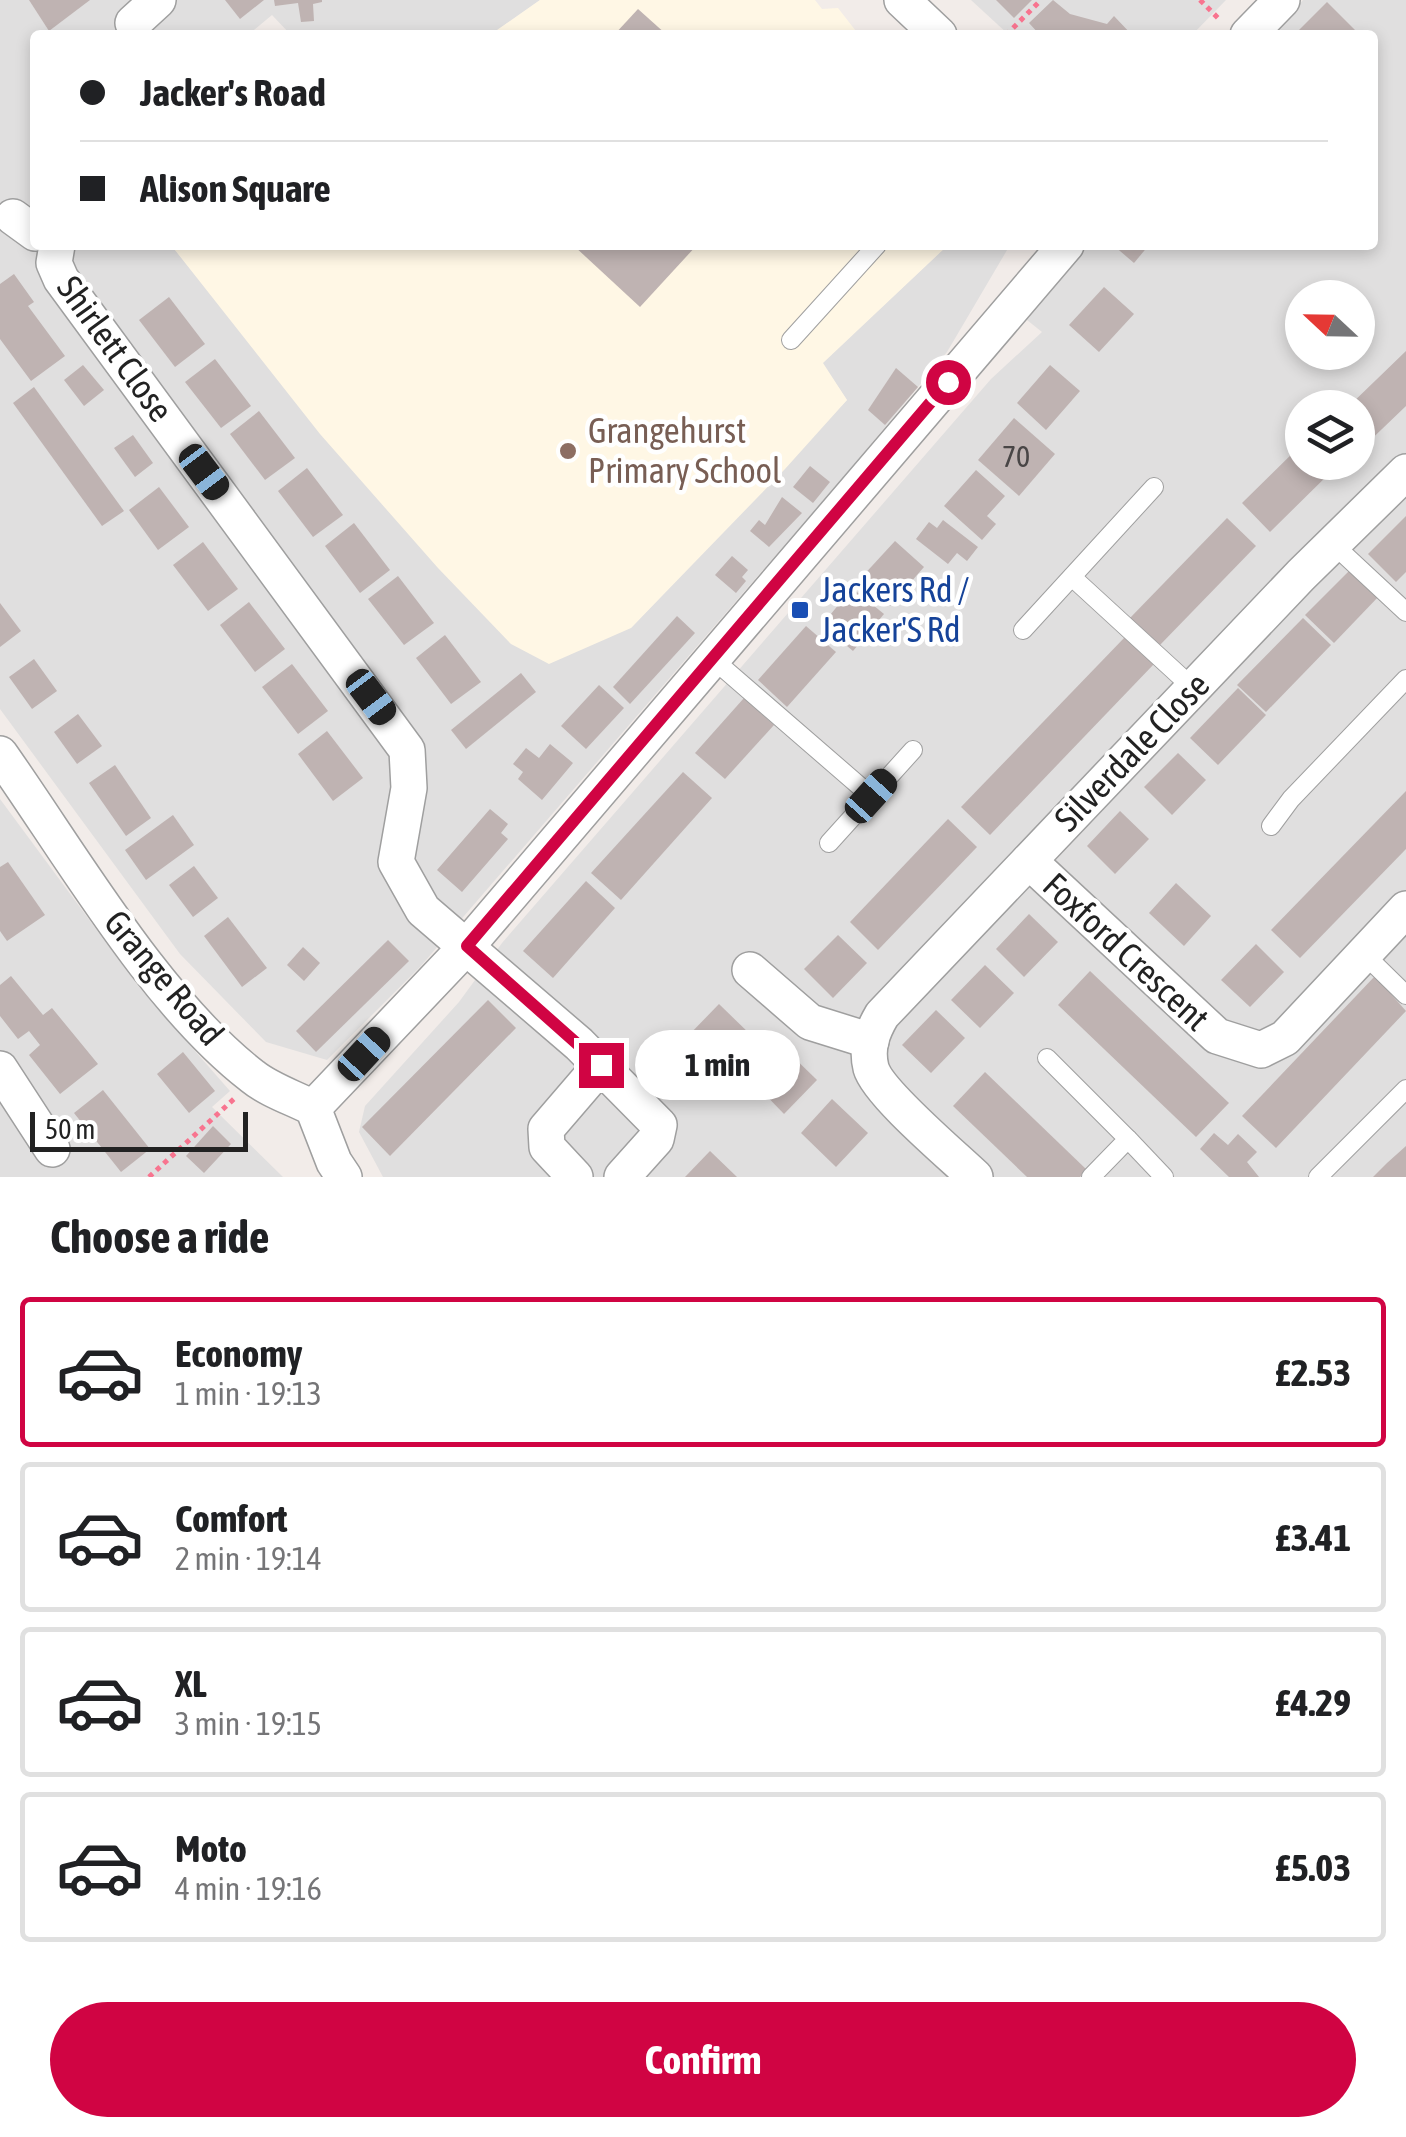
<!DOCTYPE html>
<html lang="en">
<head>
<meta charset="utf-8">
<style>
	:root { --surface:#fff; --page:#f6f6f6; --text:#202124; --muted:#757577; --line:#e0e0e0; --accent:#d00443 }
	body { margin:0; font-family:"Asap Condensed",sans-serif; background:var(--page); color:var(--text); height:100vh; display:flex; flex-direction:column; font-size:38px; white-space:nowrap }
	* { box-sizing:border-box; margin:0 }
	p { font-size:32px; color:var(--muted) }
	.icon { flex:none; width:55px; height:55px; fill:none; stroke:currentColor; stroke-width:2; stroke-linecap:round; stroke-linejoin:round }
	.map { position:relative; height:1177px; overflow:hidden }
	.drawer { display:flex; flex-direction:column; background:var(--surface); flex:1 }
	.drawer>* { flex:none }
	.top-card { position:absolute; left:30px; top:30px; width:1348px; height:220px; border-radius:10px; box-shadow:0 5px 15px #0003; display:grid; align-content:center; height:220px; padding:0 50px; background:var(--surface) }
	.needle { width:65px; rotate:292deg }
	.controls { position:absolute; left:1285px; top:280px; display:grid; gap:20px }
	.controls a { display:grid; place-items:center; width:90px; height:90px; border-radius:50%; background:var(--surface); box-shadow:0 5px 15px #0003; font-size:50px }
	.scale { position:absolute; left:30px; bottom:25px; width:218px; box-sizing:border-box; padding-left:10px; border:5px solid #222; border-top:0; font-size:28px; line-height:35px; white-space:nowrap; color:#222; -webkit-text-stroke:8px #fff; paint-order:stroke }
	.end { position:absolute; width:45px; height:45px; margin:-22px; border:12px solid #d00443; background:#fff; box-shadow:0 0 0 5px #fff }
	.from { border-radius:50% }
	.bubble { position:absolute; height:70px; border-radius:35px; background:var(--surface); box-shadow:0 5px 15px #0003; font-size:32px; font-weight:700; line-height:70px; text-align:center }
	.car { position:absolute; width:30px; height:60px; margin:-30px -15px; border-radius:12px; box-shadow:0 0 8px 2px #0007; background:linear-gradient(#222 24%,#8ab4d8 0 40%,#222 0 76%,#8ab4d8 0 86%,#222 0) }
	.top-card b { display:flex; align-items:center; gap:35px; height:95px; font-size:38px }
	.top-card b+b { border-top:2px solid var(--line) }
	.top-card i { width:25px; height:25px; background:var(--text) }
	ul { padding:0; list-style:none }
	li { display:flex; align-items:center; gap:30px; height:150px; margin:0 20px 15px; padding:0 30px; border:5px solid var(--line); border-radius:10px }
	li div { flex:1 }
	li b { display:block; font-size:38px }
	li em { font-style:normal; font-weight:700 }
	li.active { border-color:var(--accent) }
	li>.icon { width:90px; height:90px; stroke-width:1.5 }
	h2 { padding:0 50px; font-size:45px; line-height:120px }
	.primary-button { display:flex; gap:20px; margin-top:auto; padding:20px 50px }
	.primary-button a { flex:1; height:115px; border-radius:60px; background:var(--accent); color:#fff; font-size:40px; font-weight:700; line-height:115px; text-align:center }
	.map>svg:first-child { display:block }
	.residential { fill:#e0dfdf; fill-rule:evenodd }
	.education { fill:#fff7e5 }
	.building { fill:#bfb3b2 }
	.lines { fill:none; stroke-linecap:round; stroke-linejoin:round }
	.service-casing { stroke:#9f9f9f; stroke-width:20 }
	.minor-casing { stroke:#9f9f9f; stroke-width:38 }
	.path { stroke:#f8748f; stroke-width:5; stroke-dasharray:5 5; stroke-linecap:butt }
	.service { stroke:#fff; stroke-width:18 }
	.minor { stroke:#fff; stroke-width:35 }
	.route { stroke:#d00443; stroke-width:12 }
	.education-dot { fill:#8d6e63; stroke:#fff; stroke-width:4 }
	.transit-dot { fill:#1a4fb4; stroke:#fff; stroke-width:4 }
	.labels { text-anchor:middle; stroke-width:9; stroke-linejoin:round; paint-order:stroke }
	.number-label { font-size:30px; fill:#494646 }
	.street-label { font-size:35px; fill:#222; stroke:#fff }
	.education-label { font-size:35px; fill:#785e54; stroke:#fff; text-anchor:start }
	.transit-label { font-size:35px; fill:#164399; stroke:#fff; text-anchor:start }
</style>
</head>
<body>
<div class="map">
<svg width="1406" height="1177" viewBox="0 0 1406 1177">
	<rect width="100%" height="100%" fill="#f2ece9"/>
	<g class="residential">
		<path d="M0 0H540L490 35H291L272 15 248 35H35V245H171L213 296 631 628 847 400 822 363 948 245H1010L947 352 852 467 420 967 327 1060 266 1042 180 954 0 709Z"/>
		<path d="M971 0H1226L1192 35H1009Z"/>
		<path d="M1303 0H1406V1177H383L359 1132 365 1106 459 1002 502 943 991 379 1042 332 1022 316 1085 245H1372V35H1271ZM1302 298H1358V352H1302ZM1302 408H1358V462H1302Z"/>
		<path d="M0 799 139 987 230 1091 212 1107 283 1177H0Z"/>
	</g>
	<g class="education">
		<path d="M540 0H815L822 9 838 8 859 35H490Z"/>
		<path d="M171 245H948L823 363 847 400 785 469 631 628 549 664 511 644 438 568 320 434Z"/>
	</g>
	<g class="building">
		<path d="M29 0H90L49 31Z"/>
		<path d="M225 0H264L240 19Z"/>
		<path d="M274 0H322V2L313 4 314 21 301 22 298 3 275 6Z"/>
		<path d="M996 0H1032L1014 18Z"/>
		<path d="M1053 0 1070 14 1107 24 1114 16 1132 35H1040L1029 23Z"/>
		<path d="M1327 2 1355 30 1350 35H1294Z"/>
		<path d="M638 9 667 35H614Z"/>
		<path d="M573 245H697L640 307Z"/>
		<path d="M1113 245H1149L1134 263Z"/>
		<path d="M14 274 34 302 28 306 65 356 31 381 0 339V284Z"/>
		<path d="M1104 287 1134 314 1099 352 1069 325Z"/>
		<path d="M169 297 205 344 175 367 139 320Z"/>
		<path d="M1406 351V406L1358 452V408H1347Z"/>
		<path d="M215 359 251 406 221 428 185 382Z"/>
		<path d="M83 365 104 390 84 406 64 380Z"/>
		<path d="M1050 365 1080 391 1046 430 1017 403Z"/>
		<path d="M896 368 918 387 885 425 868 410Z"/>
		<path d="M34 387 124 511 102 526 13 403Z"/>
		<path d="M259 411 295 458 265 480 230 434Z"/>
		<path d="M1014 418 1055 454 1019 496 978 460Z"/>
		<path d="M133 435 153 463 135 477 114 448Z"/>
		<path d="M1302 444V462L1337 466 1270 532 1242 503Z"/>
		<path d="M810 466 830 482 813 503 793 487Z"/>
		<path d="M307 468 343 515 313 537 278 491Z"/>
		<path d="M976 470 1005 496 987 516 996 524 982 540 944 506Z"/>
		<path d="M159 487 189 527 158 550 129 510Z"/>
		<path d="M782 497 802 513 769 547 750 531 759 520 765 525Z"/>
		<path d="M1406 516V572L1396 582 1368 554Z"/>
		<path d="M1227 518 1256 546 1159 646 1130 618Z"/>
		<path d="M943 520 978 547 967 561 957 553 948 564 916 539 929 522 937 528Z"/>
		<path d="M354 523 390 570 360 593 325 546Z"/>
		<path d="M895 541 924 567 890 606 860 579Z"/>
		<path d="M203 542 238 589 208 611 173 565Z"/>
		<path d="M732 556 748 570 742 577 746 581 736 593 715 575Z"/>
		<path d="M1352 568 1380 595 1334 643 1305 615Z"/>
		<path d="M398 576 434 623 404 645 368 599Z"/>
		<path d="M852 588 884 614 853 651 822 625Z"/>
		<path d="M249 602 285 649 255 672 220 625Z"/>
		<path d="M0 603 21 631 0 647Z"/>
		<path d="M677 616 695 633 630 704 613 687Z"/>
		<path d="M1303 618 1331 645 1266 712 1237 685Z"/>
		<path d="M806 626 836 652 787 707 758 680Z"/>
		<path d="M445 635 481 682 451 704 416 658Z"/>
		<path d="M1125 637 1154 664 990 835 961 807Z"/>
		<path d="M34 659 57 691 32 709 9 677Z"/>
		<path d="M292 664 328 711 298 734 262 687Z"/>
		<path d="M521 673 536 692 466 749 451 730Z"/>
		<path d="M599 685 624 708 586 749 561 726Z"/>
		<path d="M1238 688 1266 715 1218 765 1190 738Z"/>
		<path d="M744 698 774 725 725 779 695 753Z"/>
		<path d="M78 714 102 746 77 764 54 732Z"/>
		<path d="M327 731 363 778 333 801 298 754Z"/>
		<path d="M550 744 573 763 542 800 518 779 523 772 513 764 526 748 539 758Z"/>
		<path d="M1178 753 1206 780 1172 815 1144 787Z"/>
		<path d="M115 765 151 818 126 836 89 783Z"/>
		<path d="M683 772 712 798 621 900 591 873Z"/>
		<path d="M1406 791V849L1300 958 1271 930Z"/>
		<path d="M490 809 508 824 501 833 508 839 462 892 437 870Z"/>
		<path d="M1120 811 1149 839 1115 874 1087 846Z"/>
		<path d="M173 815 194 845 146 880 125 850Z"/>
		<path d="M948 819 977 847 878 950 850 922Z"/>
		<path d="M8 862 45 915 7 941 0 931V867Z"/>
		<path d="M194 866 218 898 193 917 169 885Z"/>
		<path d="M586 881 615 908 553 978 523 951Z"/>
		<path d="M1176 883 1211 916 1184 946 1149 913Z"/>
		<path d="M1029 914 1058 942 1024 977 996 949Z"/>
		<path d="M228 917 267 968 242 987 204 936Z"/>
		<path d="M838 935 867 963 833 998 804 969Z"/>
		<path d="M388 940 409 961 316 1052 296 1031Z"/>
		<path d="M1256 944 1284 972 1250 1007 1221 980Z"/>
		<path d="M303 947 320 963 304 981 287 965Z"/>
		<path d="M985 965 1014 993 980 1028 951 1000Z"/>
		<path d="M1090 971 1229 1103 1196 1137 1058 1005Z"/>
		<path d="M11 976 43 1015 52 1008 98 1064 60 1094 29 1055 40 1045 29 1031 18 1039 0 1016V985Z"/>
		<path d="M1375 976 1406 1011 1276 1148 1242 1116Z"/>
		<path d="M488 1000 516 1028 390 1156 362 1127Z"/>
		<path d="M719 1004 754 1038 721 1071 687 1037Z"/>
		<path d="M936 1010 965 1038 931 1073 902 1045Z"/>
		<path d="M782 1046 817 1080 784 1114 750 1079Z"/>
		<path d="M183 1052 215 1091 189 1113 157 1074Z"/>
		<path d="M985 1072 1087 1170 1080 1177H1027L953 1106Z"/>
		<path d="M103 1090 150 1149 121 1172 74 1113Z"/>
		<path d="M832 1099 868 1133 836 1167 801 1133Z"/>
		<path d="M213 1126 231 1144 204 1173 186 1156Z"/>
		<path d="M1214 1133 1228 1145 1238 1134 1257 1152 1247 1162 1259 1177H1229L1200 1149Z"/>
		<path d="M1406 1146V1177H1373L1387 1163Z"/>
		<path d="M710 1151 737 1177H685Z"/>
	</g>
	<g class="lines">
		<g class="service-casing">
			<g id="service">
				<path d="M791 340 877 245"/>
				<path d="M1333 544 1406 612"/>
				<path d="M1072 577 1193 688"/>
				<path d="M1023 630 1154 487"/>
				<path d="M714 660 871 796"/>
				<path d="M1271 826 1291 799 1406 679"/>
				<path d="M829 843 913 750"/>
				<path d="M1364 954 1406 995"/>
				<path d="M1047 1058 1128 1139 1091 1177"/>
				<path d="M1128 1139 1164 1177"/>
				<path d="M1318 1177 1406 1089"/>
			</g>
		</g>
		<g class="minor-casing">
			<g id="minor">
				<path d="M902 0 939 35"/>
				<path d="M133 23 158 0"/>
				<path d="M1248 35 1282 0"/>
				<path d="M13 217 35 233"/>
				<path d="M57 245 54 263 61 279 407 750 409 788 396 862 423 910 579 1044 659 1125 656 1139 622 1177"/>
				<path d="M0 754C72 856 154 1000 252 1076 269 1090 294 1098 313 1108L334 1162 344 1177"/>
				<path d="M1029 861 1217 1036 1261 1050 1285 1038 1406 909"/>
				<path d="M750 970 810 1022 871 1041"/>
				<path d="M0 1069 52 1149"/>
				<path d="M313 1108 467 946 1066 245"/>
				<path d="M575 1177 547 1147 546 1129 601 1065"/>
				<path d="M975 1177C953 1156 878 1093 871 1068 866 1048 872 1032 882 1015L1301 575 1406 472"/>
			</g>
		</g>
		<g class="path">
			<path d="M1200 0 1221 21"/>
			<path d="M1006 35 1041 0"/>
			<path d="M149 1177 235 1098"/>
		</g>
		<use href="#service" class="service"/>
		<use href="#minor" class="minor"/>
	</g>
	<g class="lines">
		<path class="route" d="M601 1065 467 946 948 382"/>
	</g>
	<circle class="education-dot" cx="568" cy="451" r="10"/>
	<rect class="transit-dot" x="790" y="600" width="20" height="20" rx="5"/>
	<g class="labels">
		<g class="number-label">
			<text x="1016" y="467">70</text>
		</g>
		<g class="street-label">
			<text transform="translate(115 349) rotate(54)" y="12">Shirlett Close</text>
			<text transform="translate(1132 752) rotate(-46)" y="12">Silverdale Close</text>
			<text transform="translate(1126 952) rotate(43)" y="12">Foxford Crescent</text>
			<text transform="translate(164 978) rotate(50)" y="12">Grange Road</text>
		</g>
		<g class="education-label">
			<text x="588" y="443">Grangehurst<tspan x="588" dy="40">Primary School</tspan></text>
		</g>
		<g class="transit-label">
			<text x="820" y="602">Jackers Rd /<tspan x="820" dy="40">Jacker'S Rd</tspan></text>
		</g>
	</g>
</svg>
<div class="controls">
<a><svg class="needle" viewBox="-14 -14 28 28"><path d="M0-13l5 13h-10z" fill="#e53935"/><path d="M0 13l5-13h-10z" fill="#757577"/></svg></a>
<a><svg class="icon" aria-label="layers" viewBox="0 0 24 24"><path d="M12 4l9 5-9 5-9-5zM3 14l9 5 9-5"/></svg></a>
</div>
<div class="scale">50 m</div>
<i class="end from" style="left:948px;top:382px"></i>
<i class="end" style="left:601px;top:1065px"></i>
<div class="bubble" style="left:635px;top:1030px;width:165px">1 min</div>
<i class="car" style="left:204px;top:472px;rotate:143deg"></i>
<i class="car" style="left:371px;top:697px;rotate:143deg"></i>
<i class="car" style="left:871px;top:796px;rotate:42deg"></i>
<i class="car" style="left:364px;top:1054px;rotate:43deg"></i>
<div class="top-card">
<b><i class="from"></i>Jacker's Road</b>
<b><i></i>Alison Square</b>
</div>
</div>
<section class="drawer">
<h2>Choose a ride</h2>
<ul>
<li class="active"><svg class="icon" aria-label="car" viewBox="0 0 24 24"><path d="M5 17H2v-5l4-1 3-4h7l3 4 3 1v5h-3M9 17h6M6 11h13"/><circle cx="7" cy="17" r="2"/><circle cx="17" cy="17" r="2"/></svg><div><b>Economy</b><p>1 min · 19:13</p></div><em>£2.53</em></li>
<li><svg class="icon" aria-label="car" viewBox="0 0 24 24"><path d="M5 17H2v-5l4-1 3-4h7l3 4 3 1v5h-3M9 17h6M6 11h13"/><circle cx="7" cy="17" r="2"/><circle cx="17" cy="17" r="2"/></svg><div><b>Comfort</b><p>2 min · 19:14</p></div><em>£3.41</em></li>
<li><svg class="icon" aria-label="car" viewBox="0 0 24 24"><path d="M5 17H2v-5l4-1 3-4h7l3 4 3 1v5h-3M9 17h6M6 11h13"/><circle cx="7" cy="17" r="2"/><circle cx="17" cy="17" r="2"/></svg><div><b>XL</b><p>3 min · 19:15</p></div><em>£4.29</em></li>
<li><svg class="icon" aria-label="car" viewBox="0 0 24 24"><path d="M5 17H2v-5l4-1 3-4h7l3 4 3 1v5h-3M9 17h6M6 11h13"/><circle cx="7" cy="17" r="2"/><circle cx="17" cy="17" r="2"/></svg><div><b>Moto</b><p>4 min · 19:16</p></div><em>£5.03</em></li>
</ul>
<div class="primary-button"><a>Confirm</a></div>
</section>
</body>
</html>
